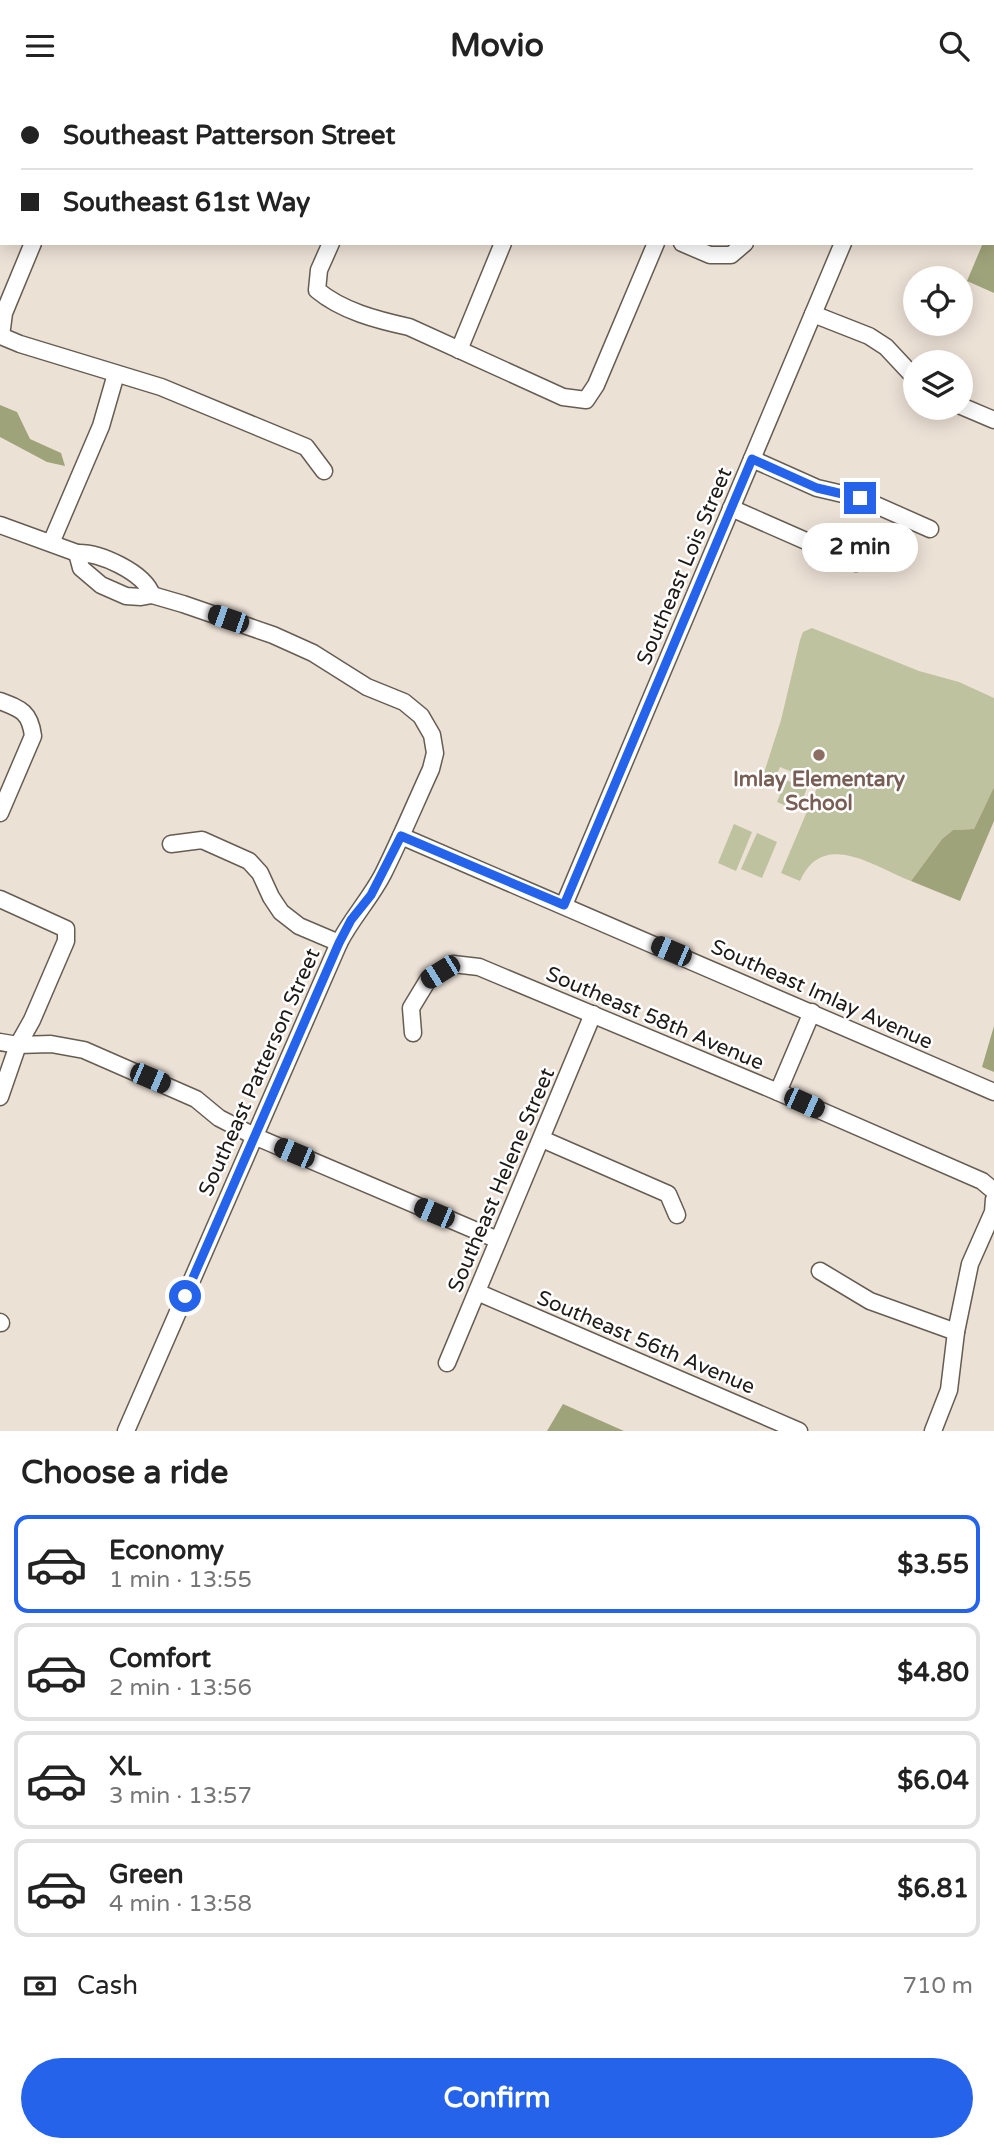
<!DOCTYPE html>
<html lang="en">
<head>
<meta charset="utf-8">
<style>
	:root { --surface:#fff; --page:#f6f6f6; --text:#222; --muted:#767676; --line:#e0e0e0; --accent:#2563eb }
	body { margin:0; font-family:"Varela Round",sans-serif; background:var(--page); color:var(--text); height:100vh; display:flex; flex-direction:column; font-size:26px; white-space:nowrap }
	* { box-sizing:border-box; margin:0 }
	p { font-size:23px; color:var(--muted) }
	.icon { flex:none; width:38px; height:38px; fill:none; stroke:currentColor; stroke-width:2; stroke-linecap:round; stroke-linejoin:round }
	.map { position:relative; height:1340px; overflow:hidden }
	.details { display:flex; flex-direction:column; background:var(--surface); flex:1 }
	.details>* { flex:none }
	.guide { position:absolute; left:0px; top:0px; width:994px; height:154px; box-shadow:0 4px 18px #0003; display:grid; align-content:center; height:154px; padding:0 21px; background:var(--surface) }
	.buttons { position:absolute; left:903px; top:175px; display:grid; gap:14px }
	.buttons a { display:grid; place-items:center; width:70px; height:70px; border-radius:50%; background:var(--surface); box-shadow:0 4px 18px #0003; font-size:35px }
	.end { position:absolute; width:32px; height:32px; margin:-16px; border:9px solid #2563eb; background:#fff; box-shadow:0 0 0 4px #fff }
	.from { border-radius:50% }
	.bubble { position:absolute; height:49px; border-radius:24px; background:var(--surface); box-shadow:0 4px 18px #0003; font-size:23px; font-weight:700; line-height:49px; text-align:center }
	.car { position:absolute; width:21px; height:42px; margin:-21px -10px; border-radius:9px; box-shadow:0 0 5px 2px #0007; background:linear-gradient(#222 24%,#8ab4d8 0 40%,#222 0 76%,#8ab4d8 0 86%,#222 0) }
	.guide b { display:flex; align-items:center; gap:24px; height:66px; font-size:26px }
	.guide b+b { border-top:2px solid var(--line) }
	.guide i { width:18px; height:18px; background:var(--text) }
	ul { padding:0; list-style:none }
	li { display:flex; align-items:center; gap:21px; height:98px; margin:0 14px 10px; padding:0 7px; border:4px solid var(--line); border-radius:14px }
	li div { flex:1 }
	li b { display:block; font-size:26px }
	li em { font-style:normal; font-weight:700 }
	li.on { border-color:var(--accent) }
	li>.icon { width:63px; height:63px; stroke-width:1.5 }
	h2 { padding:0 21px; font-size:32px; line-height:84px }
	.pay { display:flex; align-items:center; gap:18px; height:77px; padding:0 21px; font-size:26px }
	.pay p { margin-inline-start:auto }
	.primary-button { display:flex; gap:14px; margin-top:auto; padding:14px 21px }
	.primary-button a { flex:1; height:80px; border-radius:42px; background:var(--accent); color:#fff; font-size:28px; font-weight:700; line-height:80px; text-align:center }
	header { display:flex; justify-content:space-between; align-items:center; height:91px; padding:0 21px; background:var(--surface); font-size:32px; font-weight:700 }
	.map>svg:first-child { display:block }
	.green { fill:#bec29f }
	.forest { fill:#9fa37a }
	.lines { fill:none; stroke-linecap:round; stroke-linejoin:round }
	.minor-casing { stroke:#665d52; stroke-width:19 }
	.minor { stroke:#fff; stroke-width:16 }
	.route { stroke:#2563eb; stroke-width:9 }
	.education-dot { fill:#8d6e63; stroke:#fff; stroke-width:2.5 }
	.labels { text-anchor:middle; stroke-width:5; stroke-linejoin:round; paint-order:stroke }
	.street-label { font-size:21px; fill:#1e1a16; stroke:#fff }
	.education-label { font-size:21px; font-weight:bold; fill:#785e54; stroke:#fff }
</style>
</head>
<body>
<header><svg class="icon" aria-label="menu" viewBox="0 0 24 24"><path d="M4 6h16M4 12h16M4 18h16"/></svg>Movio<svg class="icon" aria-label="search" viewBox="0 0 24 24"><circle cx="10" cy="10" r="6"/><path d="M15 15l6 6"/></svg></header>
<div class="map">
<svg width="994" height="1340" viewBox="0 0 994 1340">
	<rect width="100%" height="100%" fill="#ece1d5"/>
	<g class="green">
		<path d="M812 537 919 580 959 591 994 607V696L974 738 953 739 942 748 911 790C873 775 823 738 800 790L781 782 819 692 780 676 772 695 761 691 781 629 800 549 803 541Z"/>
		<path d="M786 689 807 697 798 720 777 711Z"/>
		<path d="M734 733 752 741 736 780 718 772Z"/>
		<path d="M757 742 777 751 762 787 741 778Z"/>
	</g>
	<g class="forest">
		<path d="M994 127V202L967 190 983 152H992Z"/>
		<path d="M0 314 17 321 30 348 61 362 65 375 47 371 0 346Z"/>
		<path d="M994 696V730L960 810 911 790 942 748 953 739 974 738Z"/>
		<path d="M994 935V981L982 976Z"/>
		<path d="M563 1313 624 1340H547Z"/>
	</g>
	<g class="lines">
		<g class="minor-casing">
			<g id="minor">
				<path d="M802 0 803 2"/>
				<path d="M96 2V0"/>
				<path d="M245 2 246 0"/>
				<path d="M396 2V0"/>
				<path d="M907 2V0"/>
				<path d="M33 152 4 222 1 245 20 253 161 296 306 356 324 380"/>
				<path d="M331 152 319 179 317 199C342 220 377 229 409 236L563 306 586 309 596 294 656 152"/>
				<path d="M682 152 710 164H731L745 152"/>
				<path d="M813 223 869 245 886 256 915 287"/>
				<path d="M459 259 503 152"/>
				<path d="M961 315 994 329"/>
				<path d="M752 368 817 397 860 407 930 438"/>
				<path d="M731 417 856 472"/>
				<path d="M0 434 77 462C99 461 144 481 152 504"/>
				<path d="M51 452 101 335 116 283"/>
				<path d="M77 462 81 477 101 494 126 505 141 506 152 504 183 513 273 544 313 562 367 596 404 611 421 625 432 644 435 662 431 678C415 713 400 749 383 783 370 808 351 828 339 852L126 1340"/>
				<path d="M0 610C21 618 30 621 33 645L0 722"/>
				<path d="M401 745 994 1001"/>
				<path d="M171 753 202 749 249 770 260 782 271 806 281 821 299 835 339 852"/>
				<path d="M0 808 66 838V850L32 929 18 954 0 1006"/>
				<path d="M564 814 843 152"/>
				<path d="M413 942 411 917 428 889 453 873 479 876 778 1001 982 1090 994 1100"/>
				<path d="M0 951 18 954 51 953 84 959 196 1008 219 1027 254 1045 498 1149"/>
				<path d="M778 1001 812 921"/>
				<path d="M542 1048 668 1103 677 1124"/>
				<path d="M820 1180 870 1210 956 1241"/>
				<path d="M477 1201 799 1340"/>
				<path d="M0 1231 1 1232"/>
				<path d="M447 1272 593 923"/>
				<path d="M933 1340 949 1299 956 1241 970 1173 993 1121 994 1108"/>
			</g>
		</g>
		<use href="#minor" class="minor"/>
	</g>
	<g class="lines">
		<path class="route" d="M185 1205 339 852 351 829 371 804 401 745 564 814 752 368 817 397 860 407"/>
	</g>
	<circle class="education-dot" cx="819" cy="664" r="7"/>
	<g class="labels">
		<g class="street-label">
			<text transform="translate(684 475) rotate(-67)" y="7">Southeast Lois Street</text>
			<text transform="translate(822 903) rotate(24)" y="7">Southeast Imlay Avenue</text>
			<text transform="translate(655 927) rotate(23)" y="7">Southeast 58th Avenue</text>
			<text transform="translate(259 981) rotate(-66)" y="7">Southeast Patterson Street</text>
			<text transform="translate(501 1089) rotate(-67)" y="7">Southeast Helene Street</text>
			<text transform="translate(646 1251) rotate(23)" y="7">Southeast 56th Avenue</text>
		</g>
		<g class="education-label">
			<text x="819" y="695">Imlay Elementary<tspan x="819" dy="24">School</tspan></text>
		</g>
	</g>
</svg>
<div class="buttons">
<a><svg class="icon" aria-label="locate" viewBox="0 0 24 24"><circle cx="12" cy="12" r="6"/><path d="M12 2v4M12 18v4M2 12h4M18 12h4"/></svg></a>
<a><svg class="icon" aria-label="layers" viewBox="0 0 24 24"><path d="M12 4l9 5-9 5-9-5zM3 14l9 5 9-5"/></svg></a>
</div>
<i class="end from" style="left:185px;top:1205px"></i>
<i class="end" style="left:860px;top:407px"></i>
<div class="bubble" style="left:802px;top:432px;width:116px">2 min</div>
<i class="car" style="left:228px;top:528px;rotate:289deg"></i>
<i class="car" style="left:671px;top:860px;rotate:293deg"></i>
<i class="car" style="left:440px;top:881px;rotate:238deg"></i>
<i class="car" style="left:150px;top:987px;rotate:113deg"></i>
<i class="car" style="left:804px;top:1012px;rotate:114deg"></i>
<i class="car" style="left:294px;top:1062px;rotate:293deg"></i>
<i class="car" style="left:434px;top:1122px;rotate:293deg"></i>
<div class="guide">
<b><i class="from"></i>Southeast Patterson Street</b>
<b><i></i>Southeast 61st Way</b>
</div>
</div>
<section class="details">
<h2>Choose a ride</h2>
<ul>
<li class="on"><svg class="icon" aria-label="car" viewBox="0 0 24 24"><path d="M5 17H2v-5l4-1 3-4h7l3 4 3 1v5h-3M9 17h6M6 11h13"/><circle cx="7" cy="17" r="2"/><circle cx="17" cy="17" r="2"/></svg><div><b>Economy</b><p>1 min · 13:55</p></div><em>$3.55</em></li>
<li><svg class="icon" aria-label="car" viewBox="0 0 24 24"><path d="M5 17H2v-5l4-1 3-4h7l3 4 3 1v5h-3M9 17h6M6 11h13"/><circle cx="7" cy="17" r="2"/><circle cx="17" cy="17" r="2"/></svg><div><b>Comfort</b><p>2 min · 13:56</p></div><em>$4.80</em></li>
<li><svg class="icon" aria-label="car" viewBox="0 0 24 24"><path d="M5 17H2v-5l4-1 3-4h7l3 4 3 1v5h-3M9 17h6M6 11h13"/><circle cx="7" cy="17" r="2"/><circle cx="17" cy="17" r="2"/></svg><div><b>XL</b><p>3 min · 13:57</p></div><em>$6.04</em></li>
<li><svg class="icon" aria-label="car" viewBox="0 0 24 24"><path d="M5 17H2v-5l4-1 3-4h7l3 4 3 1v5h-3M9 17h6M6 11h13"/><circle cx="7" cy="17" r="2"/><circle cx="17" cy="17" r="2"/></svg><div><b>Green</b><p>4 min · 13:58</p></div><em>$6.81</em></li>
</ul>
<div class="pay"><svg class="icon" aria-label="cash" viewBox="0 0 24 24"><path d="M3 7h18v10H3z"/><circle cx="12" cy="12" r="2"/></svg>Cash<p>710 m</p></div>
<div class="primary-button"><a>Confirm</a></div>
</section>
</body>
</html>
